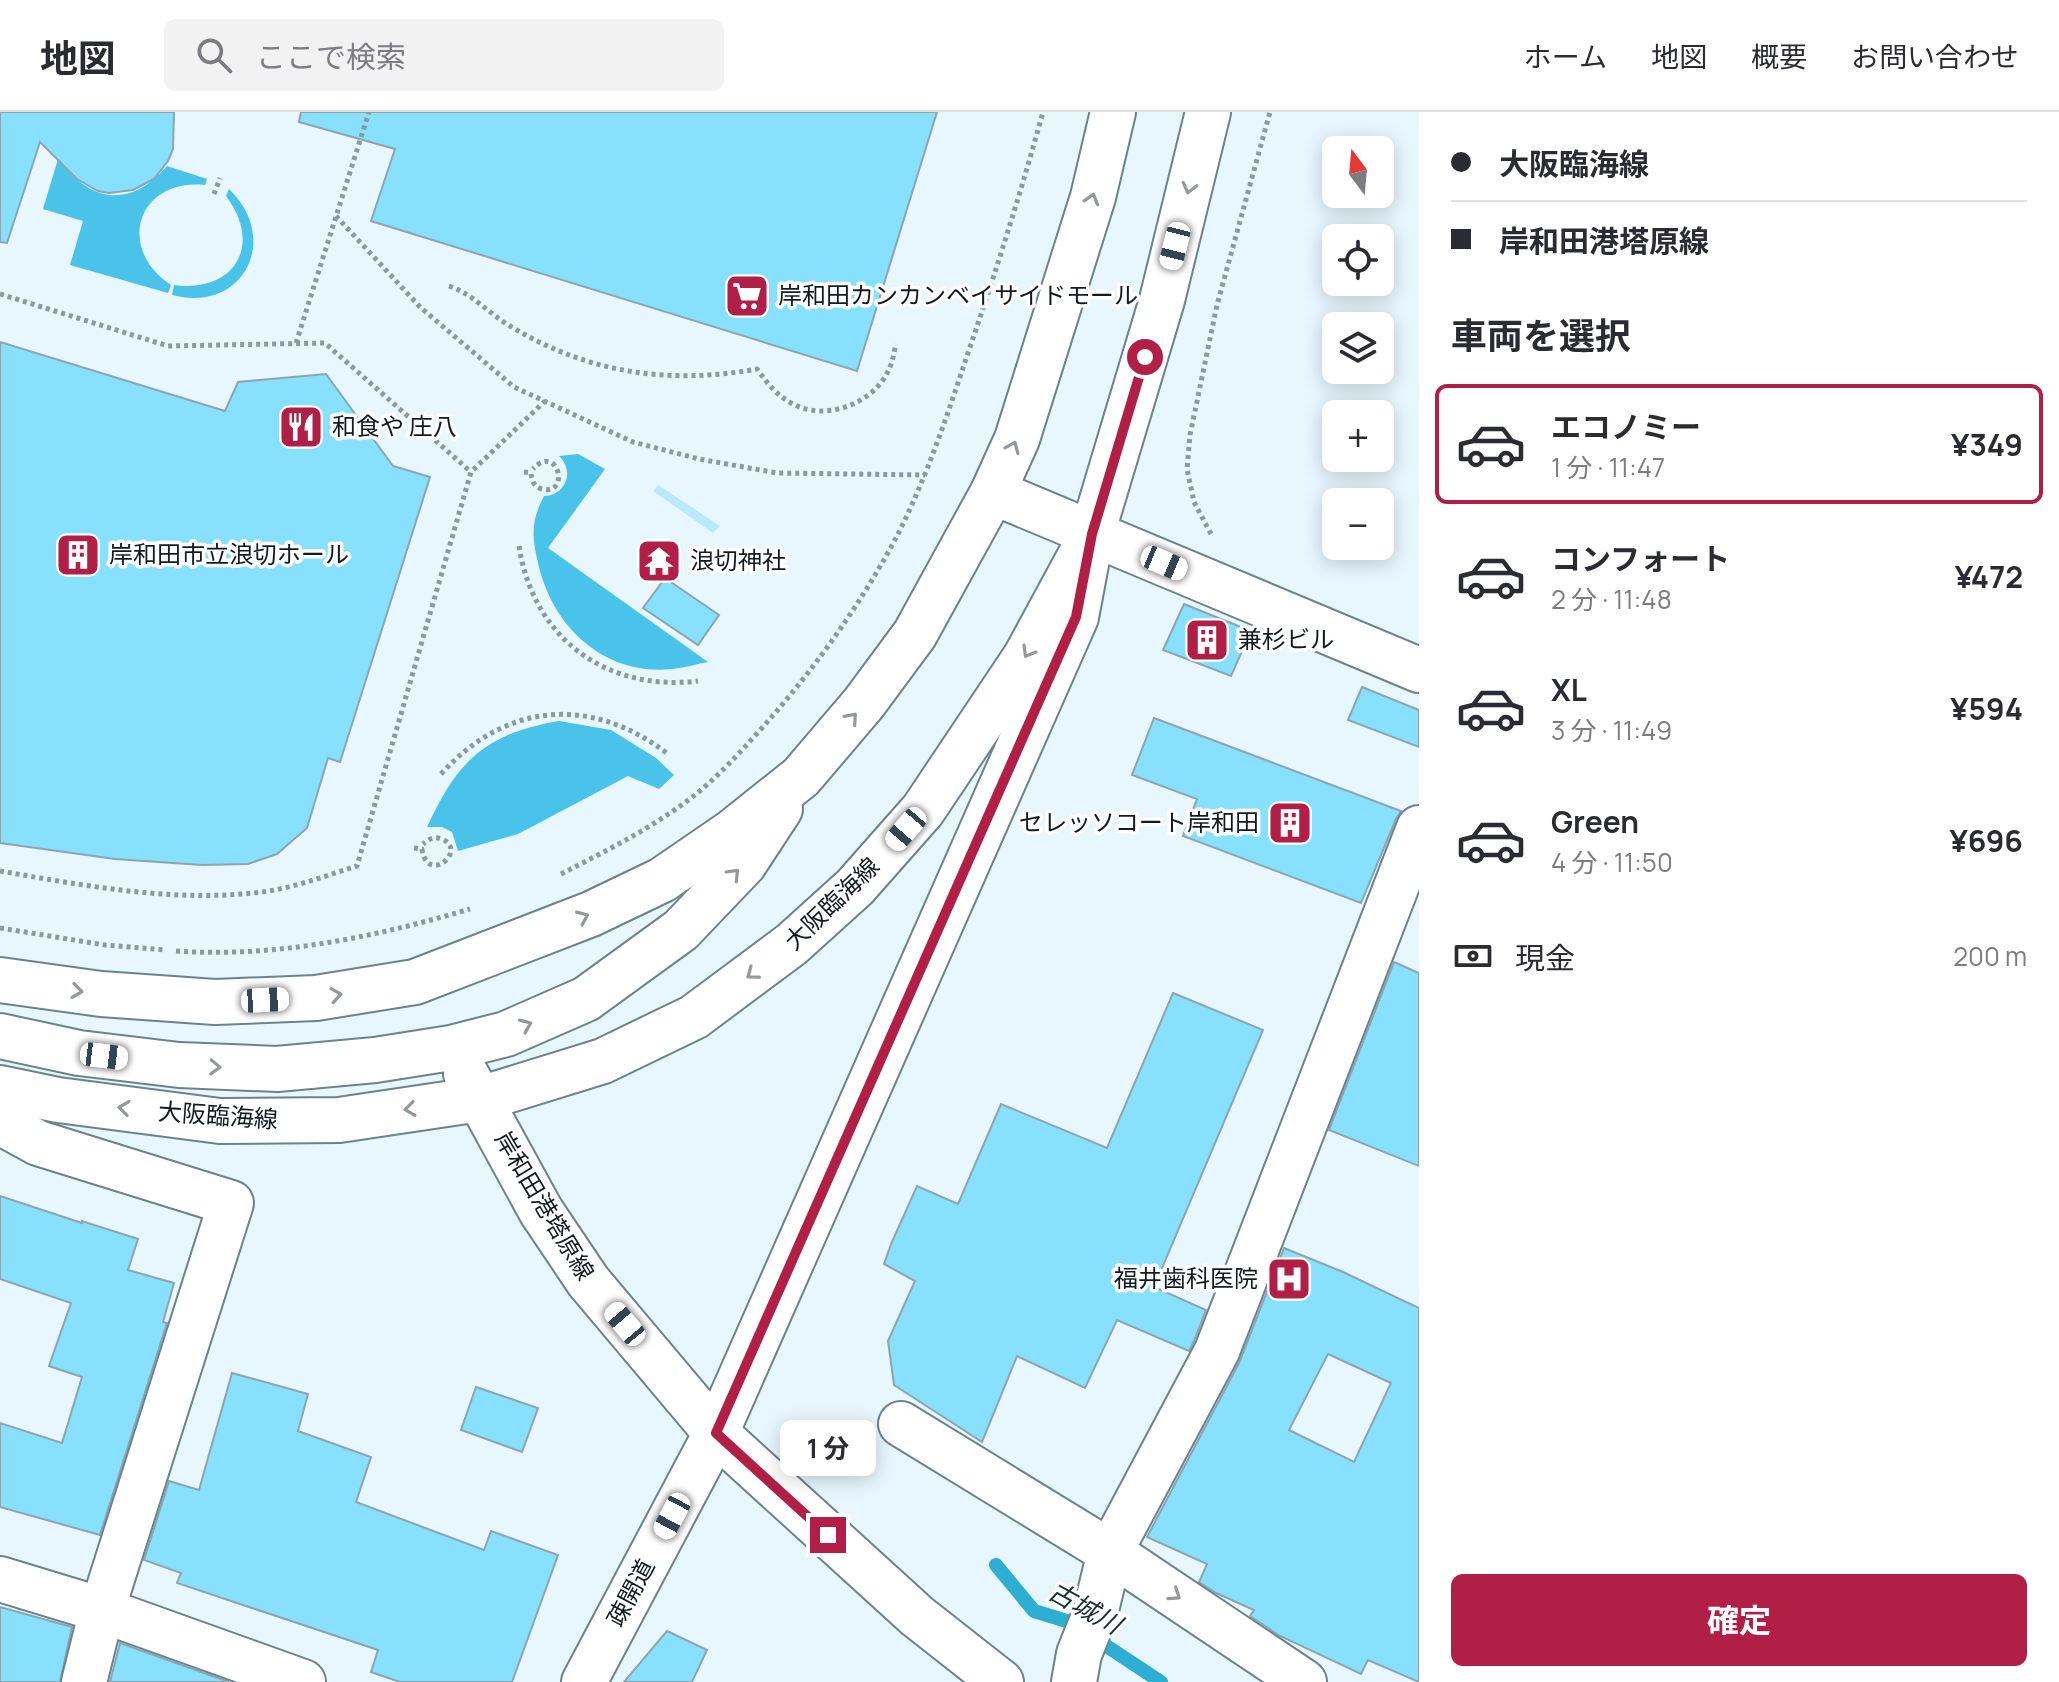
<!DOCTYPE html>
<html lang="ja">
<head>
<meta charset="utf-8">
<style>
	:root { --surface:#fff; --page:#f2f2f3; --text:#2b2b33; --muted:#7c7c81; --line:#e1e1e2; --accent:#b11f47 }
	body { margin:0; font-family:Manrope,"Noto Sans JP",sans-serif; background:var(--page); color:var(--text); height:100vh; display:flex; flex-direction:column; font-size:30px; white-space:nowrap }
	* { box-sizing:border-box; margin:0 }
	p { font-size:26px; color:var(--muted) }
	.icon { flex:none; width:44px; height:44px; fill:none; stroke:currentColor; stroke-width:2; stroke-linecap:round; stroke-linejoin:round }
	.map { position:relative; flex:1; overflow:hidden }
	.drawer { display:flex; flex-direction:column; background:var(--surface); width:640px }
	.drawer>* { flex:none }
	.hud { display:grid; align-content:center; height:176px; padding:0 32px; background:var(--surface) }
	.needle { width:52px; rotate:344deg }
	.controls { position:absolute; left:1322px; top:24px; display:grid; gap:16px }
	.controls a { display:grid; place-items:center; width:72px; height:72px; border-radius:12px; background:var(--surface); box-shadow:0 4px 20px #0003; font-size:40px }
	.end { position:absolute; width:36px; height:36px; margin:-18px; border:10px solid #b11f47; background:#fff; box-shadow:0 0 0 4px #fff }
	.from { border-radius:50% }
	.bubble { position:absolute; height:56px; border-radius:12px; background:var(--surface); box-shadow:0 4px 20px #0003; font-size:26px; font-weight:700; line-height:56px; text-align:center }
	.car { position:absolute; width:24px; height:48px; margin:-24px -12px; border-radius:10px; box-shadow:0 0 6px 2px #0007; background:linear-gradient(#fff 24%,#345 0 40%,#fff 0 76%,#345 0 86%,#fff 0) }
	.hud b { display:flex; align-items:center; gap:28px; height:76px; font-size:30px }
	.hud b+b { border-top:2px solid var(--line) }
	.hud i { width:20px; height:20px; background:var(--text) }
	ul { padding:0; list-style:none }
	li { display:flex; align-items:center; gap:24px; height:120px; margin:0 16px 12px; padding:0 16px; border:4px solid transparent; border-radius:12px }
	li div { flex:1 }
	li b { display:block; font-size:30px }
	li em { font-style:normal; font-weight:700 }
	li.on { border-color:var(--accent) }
	li>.icon { width:72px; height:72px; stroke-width:1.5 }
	h2 { padding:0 32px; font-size:36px; line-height:96px }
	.pay { display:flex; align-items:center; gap:20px; height:88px; padding:0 32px; font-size:30px }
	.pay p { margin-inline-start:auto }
	.primary-button { display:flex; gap:16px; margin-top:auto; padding:16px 32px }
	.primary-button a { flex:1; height:92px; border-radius:12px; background:var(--accent); color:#fff; font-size:32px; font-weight:700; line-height:92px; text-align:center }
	header { display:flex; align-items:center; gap:48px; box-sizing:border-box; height:112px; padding:0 40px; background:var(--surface); border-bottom:2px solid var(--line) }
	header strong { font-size:38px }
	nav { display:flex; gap:44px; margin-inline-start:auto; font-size:28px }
	.search { width:560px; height:72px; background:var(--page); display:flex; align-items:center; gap:20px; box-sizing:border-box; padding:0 28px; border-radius:12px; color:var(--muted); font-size:30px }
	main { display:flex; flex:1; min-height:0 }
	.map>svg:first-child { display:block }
	.green { fill:#b9e9fa }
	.forest { fill:#49c3e9 }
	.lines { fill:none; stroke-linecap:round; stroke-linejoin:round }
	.stream { stroke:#2daed3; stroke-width:14 }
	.building { fill:#87e0fe; stroke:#8ca5ae; stroke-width:2; fill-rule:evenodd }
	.minor-casing { stroke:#6b838c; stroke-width:48 }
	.major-casing { stroke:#6b838c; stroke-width:48 }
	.path { stroke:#8c999e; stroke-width:5; stroke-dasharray:4 4; stroke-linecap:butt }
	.minor { stroke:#fff; stroke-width:44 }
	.major { stroke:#fff; stroke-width:44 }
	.oneway { stroke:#94989a }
	.route { stroke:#b11f47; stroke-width:10 }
	.labels { text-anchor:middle; stroke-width:7; stroke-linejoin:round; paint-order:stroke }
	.poi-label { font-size:24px; fill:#111b1e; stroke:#fff; text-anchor:start }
	.street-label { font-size:24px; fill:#111b1e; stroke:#fff }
	.water-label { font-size:26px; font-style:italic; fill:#192e35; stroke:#fff }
</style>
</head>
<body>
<header>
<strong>地図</strong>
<div class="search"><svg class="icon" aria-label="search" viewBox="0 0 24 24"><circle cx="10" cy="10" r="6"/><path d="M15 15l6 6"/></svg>ここで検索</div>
<nav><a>ホーム</a><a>地図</a><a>概要</a><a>お問い合わせ</a></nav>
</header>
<main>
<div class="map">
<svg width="1419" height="1570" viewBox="0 0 1419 1570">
	<rect width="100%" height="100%" fill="#e7f7fd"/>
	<path class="green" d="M658 373 720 414 713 421 653 379Z"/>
	<g class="forest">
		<path d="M58 47C91 91 130 97 167 54L207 67 205 73C138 66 115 136 171 173L168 181 70 153 83 109 43 97Z"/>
		<path d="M229 77C282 128 242 202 172 183L174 173C235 181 263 133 226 84Z"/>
		<path d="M578 342 605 357 548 436 708 550C696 552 684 556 672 557 605 564 554 516 539 455 532 426 530 411 544 384 566 383 575 359 559 344Z"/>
		<path d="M559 609 611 618 656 646 674 663 659 677 628 664 518 722 458 739 452 720 442 715H427C458 648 485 622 559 609Z"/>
	</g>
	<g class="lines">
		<path class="stream" d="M996 1453 1034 1499 1070 1510 1161 1570"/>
	</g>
	<g class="building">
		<path d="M0 0H174L173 37 168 49 154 67 133 78 109 81 98 79 77 67 40 30 7 131 0 130Z"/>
		<path d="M301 0H937L857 259 371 109 395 37 299 10Z"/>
		<path d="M0 230 225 299 238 270 326 262 393 354 430 365 340 650 328 646 307 716 277 742 248 752 202 753 115 747 0 731Z"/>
		<path d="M665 466 719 503 698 533 643 496Z"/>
		<path d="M1184 492 1251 519 1231 564 1163 538Z"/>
		<path d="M1362 575 1419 598V635L1348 608Z"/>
		<path d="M1154 606 1401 699 1396 707 1361 791 1183 724 1197 687 1132 663Z"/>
		<path d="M1394 850 1419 861V1054L1329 1018Z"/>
		<path d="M1173 881 1263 918 1154 1175 1206 1198 1194 1229 1189 1239 1117 1208 1085 1276 1017 1244 982 1330 894 1273 888 1229 915 1169 884 1152 891 1132 917 1074 958 1092 1001 992 1107 1036Z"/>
		<path d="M0 1084 82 1111V1109L138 1127 128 1158 174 1171 163 1210 167 1211 100 1423 0 1395V1311L62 1331 82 1265 49 1254 71 1191 0 1167Z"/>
		<path d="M1284 1136 1343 1160 1419 1196V1570L1368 1548 1361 1562 1280 1524 1250 1504 1254 1498 1216 1481 1199 1470 1207 1452 1147 1425 1239 1251ZM1328 1242 1391 1271 1354 1350 1289 1318Z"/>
		<path d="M232 1261 308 1282 298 1319 371 1345 356 1390 484 1438 491 1419 558 1443 512 1570H400L371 1560 378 1538 177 1471 181 1461 144 1448 169 1369 199 1378Z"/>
		<path d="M476 1275 538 1296 522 1340 461 1318Z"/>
		<path d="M0 1495 72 1515 60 1570H0Z"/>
		<path d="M667 1519 707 1538 692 1570H624Z"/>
		<path d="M120 1531 229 1570H110Z"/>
	</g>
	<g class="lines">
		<g class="minor-casing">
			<g id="minor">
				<path d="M993 380 1419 558"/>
				<path d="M0 1010 38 1031 231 1091 102 1498 84 1570"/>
				<path d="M901 1312 1110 1440 1304 1570"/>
				<path d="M0 1467 102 1498 303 1570"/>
				<path d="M584 1570 716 1321 1076 505 1089 436"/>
				<path d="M1074 1570 1079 1542 1095 1502 1110 1440 1217 1239 1419 716"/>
			</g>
		</g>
		<g class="major-casing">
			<g id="major">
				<path d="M0 868 101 882 215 890 316 886 415 870 591 802 662 768 732 720 801 665 864 591 915 522 993 380 1017 327 1093 85 1113 0"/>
				<path d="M0 924 79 941 179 953 277 957 375 948 451 936 506 922 586 887 681 818 744 752 780 697"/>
				<path d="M466 962 541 1099 588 1169 716 1321 917 1504 1001 1570"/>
				<path d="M0 976 58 988 220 1009 339 1008 480 987 603 949 694 905 792 832 855 775 923 698 1026 544 1092 422 1162 188 1208 0"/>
			</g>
		</g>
		<g class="path">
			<path d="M214 82 220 66"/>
			<path d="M336 104 420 195 514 275 633 330 699 347 777 361 925 363"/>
			<path d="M449 174C473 182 488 201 510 214 587 261 669 273 757 257 768 272 777 284 793 292 826 310 875 291 889 257 893 249 894 240 896 232"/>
			<path d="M0 182 168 234 325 231 471 360"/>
			<path d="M296 231 369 0"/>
			<path d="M524 360 531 361C532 369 534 375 542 377 571 384 558 330 533 357"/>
			<path d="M1211 422 1194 390 1187 357 1190 323 1217 193 1270 0"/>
			<path d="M519 434C533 526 606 580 698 569"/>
			<path d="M441 662C506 590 591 583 668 642"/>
			<path d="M414 736 422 737C427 774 469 738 442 727 434 724 429 727 423 732"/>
			<path d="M0 759C87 774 180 792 269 779 299 774 328 763 357 754L471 360 545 289"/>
			<path d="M561 762C604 740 648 718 687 689 717 667 744 636 769 608 818 552 862 490 897 424 927 365 948 301 969 238 996 159 1021 80 1043 0"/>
			<path d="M0 816 105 833 166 838"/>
			<path d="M176 839C275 846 375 825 470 797"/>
		</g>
		<use href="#minor" class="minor"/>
		<use href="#major" class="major"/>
	</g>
	<defs><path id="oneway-chevron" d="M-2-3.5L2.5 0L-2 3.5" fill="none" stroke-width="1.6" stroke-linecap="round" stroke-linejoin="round" transform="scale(2)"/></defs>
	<g class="oneway">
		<use href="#oneway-chevron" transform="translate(1189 76) rotate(104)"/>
		<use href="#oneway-chevron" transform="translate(1092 87) rotate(-74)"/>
		<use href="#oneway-chevron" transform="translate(1013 335) rotate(-67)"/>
		<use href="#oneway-chevron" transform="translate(1028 540) rotate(120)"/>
		<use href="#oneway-chevron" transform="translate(852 606) rotate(-49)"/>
		<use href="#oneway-chevron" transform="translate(734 762) rotate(-46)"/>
		<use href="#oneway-chevron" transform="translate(583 805) rotate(-23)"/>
		<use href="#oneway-chevron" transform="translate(752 862) rotate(143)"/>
		<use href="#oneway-chevron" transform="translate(77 879) rotate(8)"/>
		<use href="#oneway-chevron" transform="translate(336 883) rotate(-9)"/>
		<use href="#oneway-chevron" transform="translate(526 913) rotate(-23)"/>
		<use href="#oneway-chevron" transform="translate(215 955) rotate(2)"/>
		<use href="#oneway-chevron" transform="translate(124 996) rotate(-173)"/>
		<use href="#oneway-chevron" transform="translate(410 997) rotate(172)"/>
		<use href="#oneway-chevron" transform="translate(1175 1483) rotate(34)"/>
	</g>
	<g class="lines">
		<path class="route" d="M828 1423 716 1321 1076 505 1092 422 1145 245"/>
	</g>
	<defs>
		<g id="supermarket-square" transform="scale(2.3)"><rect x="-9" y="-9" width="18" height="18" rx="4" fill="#b11f47" stroke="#fff"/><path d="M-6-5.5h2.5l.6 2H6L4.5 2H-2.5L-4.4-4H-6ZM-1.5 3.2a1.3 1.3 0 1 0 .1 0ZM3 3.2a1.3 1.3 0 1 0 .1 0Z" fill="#fff"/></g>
		<g id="restaurant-square" transform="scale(2.3)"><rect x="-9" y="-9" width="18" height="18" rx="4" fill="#b11f47" stroke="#fff"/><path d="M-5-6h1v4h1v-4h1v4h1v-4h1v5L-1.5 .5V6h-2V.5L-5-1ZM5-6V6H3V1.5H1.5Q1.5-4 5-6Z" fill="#fff"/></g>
		<g id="building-square" transform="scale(2.3)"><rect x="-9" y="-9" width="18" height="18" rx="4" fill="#b11f47" stroke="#fff"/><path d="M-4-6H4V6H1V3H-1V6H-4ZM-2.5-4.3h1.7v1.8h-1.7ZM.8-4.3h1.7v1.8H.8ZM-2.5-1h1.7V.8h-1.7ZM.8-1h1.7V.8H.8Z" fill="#fff"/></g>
		<g id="temple-square" transform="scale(2.3)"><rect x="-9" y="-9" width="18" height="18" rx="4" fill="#b11f47" stroke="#fff"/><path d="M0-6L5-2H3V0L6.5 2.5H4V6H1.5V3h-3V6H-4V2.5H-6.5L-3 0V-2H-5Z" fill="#fff"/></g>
		<g id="hospital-square" transform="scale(2.3)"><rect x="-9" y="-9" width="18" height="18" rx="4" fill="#b11f47" stroke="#fff"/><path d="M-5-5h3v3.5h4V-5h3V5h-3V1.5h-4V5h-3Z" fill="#fff"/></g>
	</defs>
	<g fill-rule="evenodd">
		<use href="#supermarket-square" x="747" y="184"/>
		<use href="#restaurant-square" x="301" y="315"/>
		<use href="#building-square" x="78" y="443"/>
		<use href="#temple-square" x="659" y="449"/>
		<use href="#building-square" x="1207" y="528"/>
		<use href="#building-square" x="1290" y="711"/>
		<use href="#hospital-square" x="1289" y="1167"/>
	</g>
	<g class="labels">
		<g class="poi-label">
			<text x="778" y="192">岸和田カンカンベイサイドモール</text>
			<text x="332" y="323">和食や 庄八</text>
			<text x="109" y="451">岸和田市立浪切ホール</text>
			<text x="690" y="457">浪切神社</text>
			<text x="1238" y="536">兼杉ビル</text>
			<text x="1259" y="719" text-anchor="end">セレッソコート岸和田</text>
			<text x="1258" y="1175" text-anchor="end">福井歯科医院</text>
		</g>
		<g class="street-label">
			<text transform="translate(832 792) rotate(-44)" y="8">大阪臨海線</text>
			<text transform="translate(218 1004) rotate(4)" y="8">大阪臨海線</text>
			<text transform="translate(544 1094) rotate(59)" y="8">岸和田港塔原線</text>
			<text transform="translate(631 1481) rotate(-62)" y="8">疎開道</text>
		</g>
		<g class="water-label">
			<text transform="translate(1085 1496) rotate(29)" y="9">古城川</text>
		</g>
	</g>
</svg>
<div class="controls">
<a><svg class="needle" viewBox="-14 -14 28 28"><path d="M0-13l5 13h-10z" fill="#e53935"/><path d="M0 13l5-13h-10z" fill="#7c7c81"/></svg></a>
<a><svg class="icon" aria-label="locate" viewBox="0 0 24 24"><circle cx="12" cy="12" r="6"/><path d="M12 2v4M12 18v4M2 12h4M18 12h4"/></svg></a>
<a><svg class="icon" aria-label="layers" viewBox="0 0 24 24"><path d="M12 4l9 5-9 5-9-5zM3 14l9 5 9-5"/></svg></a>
<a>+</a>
<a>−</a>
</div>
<i class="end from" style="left:1145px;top:245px"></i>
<i class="end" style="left:828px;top:1423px"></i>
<div class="bubble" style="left:780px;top:1308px;width:96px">1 分</div>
<i class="car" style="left:1175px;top:134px;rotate:194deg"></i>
<i class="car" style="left:1164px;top:451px;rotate:113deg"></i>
<i class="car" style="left:906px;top:717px;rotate:221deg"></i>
<i class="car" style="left:265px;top:888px;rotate:87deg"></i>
<i class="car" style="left:104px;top:944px;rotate:97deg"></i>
<i class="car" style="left:625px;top:1212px;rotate:320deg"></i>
<i class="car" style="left:672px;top:1404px;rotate:208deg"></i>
</div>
<section class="drawer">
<div class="hud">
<b><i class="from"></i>大阪臨海線</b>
<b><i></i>岸和田港塔原線</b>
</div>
<h2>車両を選択</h2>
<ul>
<li class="on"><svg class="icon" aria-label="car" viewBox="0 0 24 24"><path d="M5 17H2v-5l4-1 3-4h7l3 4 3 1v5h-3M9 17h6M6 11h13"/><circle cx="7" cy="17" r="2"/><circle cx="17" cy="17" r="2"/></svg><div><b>エコノミー</b><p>1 分 · 11:47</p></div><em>¥349</em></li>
<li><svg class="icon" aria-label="car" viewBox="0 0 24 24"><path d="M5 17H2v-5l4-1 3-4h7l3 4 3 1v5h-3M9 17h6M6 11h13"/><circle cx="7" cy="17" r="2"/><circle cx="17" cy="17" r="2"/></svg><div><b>コンフォート</b><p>2 分 · 11:48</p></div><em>¥472</em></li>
<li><svg class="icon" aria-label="car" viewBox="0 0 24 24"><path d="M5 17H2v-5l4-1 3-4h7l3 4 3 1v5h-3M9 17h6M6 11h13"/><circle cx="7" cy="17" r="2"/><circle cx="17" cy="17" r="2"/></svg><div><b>XL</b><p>3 分 · 11:49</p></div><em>¥594</em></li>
<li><svg class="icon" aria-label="car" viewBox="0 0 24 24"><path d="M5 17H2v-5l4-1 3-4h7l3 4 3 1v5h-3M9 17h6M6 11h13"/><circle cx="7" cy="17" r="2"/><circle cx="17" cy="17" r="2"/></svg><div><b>Green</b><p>4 分 · 11:50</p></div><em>¥696</em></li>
</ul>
<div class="pay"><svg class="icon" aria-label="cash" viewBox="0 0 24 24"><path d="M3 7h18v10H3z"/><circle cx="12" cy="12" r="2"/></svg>現金<p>200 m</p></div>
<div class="primary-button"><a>確定</a></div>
</section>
</main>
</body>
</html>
